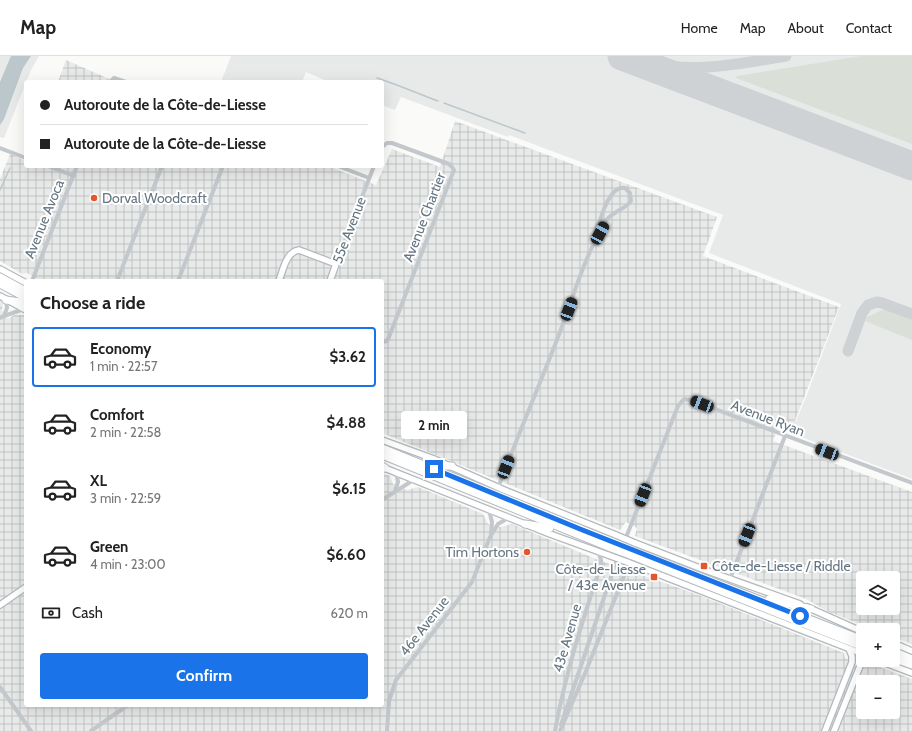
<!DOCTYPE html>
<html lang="en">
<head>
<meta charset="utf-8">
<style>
	:root { --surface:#fff; --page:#f2f2f2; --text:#222; --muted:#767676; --line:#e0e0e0; --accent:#1a73e8 }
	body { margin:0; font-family:Cabin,sans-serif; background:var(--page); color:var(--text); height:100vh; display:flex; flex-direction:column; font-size:15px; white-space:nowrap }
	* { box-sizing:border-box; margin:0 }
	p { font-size:13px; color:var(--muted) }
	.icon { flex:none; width:22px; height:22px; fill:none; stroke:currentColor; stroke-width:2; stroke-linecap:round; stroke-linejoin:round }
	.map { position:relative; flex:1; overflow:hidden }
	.drawer { position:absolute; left:24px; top:223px; width:360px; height:428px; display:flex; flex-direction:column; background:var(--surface); border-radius:4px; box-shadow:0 4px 16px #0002 }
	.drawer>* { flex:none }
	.guide { position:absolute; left:24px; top:24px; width:360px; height:88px; border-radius:4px; box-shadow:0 4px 16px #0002; display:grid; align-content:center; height:88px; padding:0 16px; background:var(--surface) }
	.buttons { position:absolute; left:856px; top:515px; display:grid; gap:8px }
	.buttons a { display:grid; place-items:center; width:44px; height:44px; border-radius:4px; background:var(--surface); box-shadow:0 4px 16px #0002; font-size:20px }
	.end { position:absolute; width:18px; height:18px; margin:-9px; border:5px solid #1a73e8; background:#fff; box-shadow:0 0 0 2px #fff }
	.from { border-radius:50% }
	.bubble { position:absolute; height:28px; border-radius:4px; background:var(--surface); box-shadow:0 4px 16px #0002; font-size:13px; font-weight:800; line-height:28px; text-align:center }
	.car { position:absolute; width:12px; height:24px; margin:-12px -6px; border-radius:5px; box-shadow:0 0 3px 1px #0007; background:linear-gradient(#222 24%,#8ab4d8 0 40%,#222 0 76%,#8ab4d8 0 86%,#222 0) }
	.guide b { display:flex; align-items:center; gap:14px; height:38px; font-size:15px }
	.guide b+b { border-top:1px solid var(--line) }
	.guide i { width:10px; height:10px; background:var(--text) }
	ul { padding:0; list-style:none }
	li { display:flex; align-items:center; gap:12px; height:60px; margin:0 8px 6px; padding:0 8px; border:2px solid transparent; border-radius:4px }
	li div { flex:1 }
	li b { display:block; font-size:15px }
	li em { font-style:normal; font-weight:800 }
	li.active { border-color:var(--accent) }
	li>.icon { width:36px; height:36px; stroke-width:1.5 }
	h2 { padding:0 16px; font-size:18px; line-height:48px }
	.pay { display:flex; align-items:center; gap:10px; height:44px; padding:0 16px; font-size:15px }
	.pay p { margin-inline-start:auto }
	.button { display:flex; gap:8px; margin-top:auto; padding:8px 16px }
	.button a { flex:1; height:46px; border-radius:4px; background:var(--accent); color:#fff; font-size:16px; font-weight:800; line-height:46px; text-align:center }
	header { display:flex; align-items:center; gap:24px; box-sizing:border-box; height:56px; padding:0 20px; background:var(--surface); border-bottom:1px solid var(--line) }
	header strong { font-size:19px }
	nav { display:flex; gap:22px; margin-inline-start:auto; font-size:14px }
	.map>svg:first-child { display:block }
	.built { fill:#e8e9e9 }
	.industrial { fill:url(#industrial-grid); fill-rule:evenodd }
	.grass { fill:#dadfd7 }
	.water { fill:#bbc7cb }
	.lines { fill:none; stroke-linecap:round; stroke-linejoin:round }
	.stream { stroke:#bbc7cb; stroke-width:1.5 }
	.taxiway { stroke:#ced2d4; stroke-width:11 }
	.runway { stroke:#ced2d4; stroke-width:29 }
	.secondary-casing { stroke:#b3babf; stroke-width:8 }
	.highway-casing { stroke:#b4b9bd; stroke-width:9 }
	.street { stroke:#c3c8cc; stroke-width:4 }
	.secondary { stroke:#fff; stroke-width:5.5 }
	.highway { stroke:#fff; stroke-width:7 }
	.secondary-bridge-casing { stroke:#b3babf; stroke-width:8; stroke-linecap:butt }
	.highway-bridge-casing { stroke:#b4b9bd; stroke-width:9; stroke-linecap:butt }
	.secondary-bridge { stroke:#fff; stroke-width:5.5 }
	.highway-bridge { stroke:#fff; stroke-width:7 }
	.route { stroke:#1a73e8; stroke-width:5 }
	.poi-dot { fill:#e4572e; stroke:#fff; stroke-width:1.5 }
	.labels { text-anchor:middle; stroke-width:4; stroke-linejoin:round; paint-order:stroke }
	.poi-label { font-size:14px; fill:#657683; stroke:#fff; text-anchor:start }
	.street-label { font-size:14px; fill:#657683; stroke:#fff }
</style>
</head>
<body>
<header>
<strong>Map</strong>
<nav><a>Home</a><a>Map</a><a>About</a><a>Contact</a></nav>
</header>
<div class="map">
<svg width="912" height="675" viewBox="0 0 912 675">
	<defs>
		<pattern id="industrial-grid" width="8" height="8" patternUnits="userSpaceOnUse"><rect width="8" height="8" fill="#e8e9e9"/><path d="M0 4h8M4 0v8" fill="none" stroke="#c0c1c2"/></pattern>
	</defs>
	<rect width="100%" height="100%" fill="#fafaf8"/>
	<g class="built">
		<path d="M0 0H39L31 14 4 82 0 81Z"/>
		<path d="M231 0H912V423L788 376 789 371 793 365H796L808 336 841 248 709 197 723 159 509 79 508 81 401 41 395 54 382 49V26H329L306 16 302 26H221Z"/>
	</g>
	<g class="industrial">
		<path d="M66 4 116 26H58Z"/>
		<path d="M455 65 717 161 703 200 839 251 791 375 778 371 773 385 912 436V588L893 581V574H875L829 556 806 543 635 480 637 472 626 466 620 474 382 377V225H39L38 223 27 217 22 218 0 205V123L10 98 26 105V110H328L376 129 392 93 440 111ZM863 522H893V552H863Z"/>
		<path d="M0 245 3 246 2 255 8 263 14 259H26V649H382V417L390 420 393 428 407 434 418 431 483 458 488 468 501 471 512 468 596 503 696 538 844 597 845 602 866 611 872 608 912 623V675H0ZM863 626H893V656H863Z"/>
	</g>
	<g class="grass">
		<path d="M861 0H912V88L736 22 737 20Z"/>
		<path d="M885 253 912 263V284L865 265 867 261Z"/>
	</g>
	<path class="water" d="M11 0H31L23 12 4 63 0 69V26Z"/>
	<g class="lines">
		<g class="stream">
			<path d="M377 22C398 29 417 37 438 45"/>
			<path d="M444 47 525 77"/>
			<path d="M0 134 10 112"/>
		</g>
		<g class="taxiway">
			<path d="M625 0C684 20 727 10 786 0"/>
			<path d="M848 295 862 257 868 249 877 246 882 247 912 258"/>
		</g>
		<path class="runway" d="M622 0 912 110"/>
		<g class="secondary-casing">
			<g id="secondary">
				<path d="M0 213 26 227"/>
				<path d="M279 225C283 214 286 196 299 194L336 208 330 225"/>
				<path d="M0 240 26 254"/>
				<path d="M382 384 434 403 504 434 616 479"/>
				<path d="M382 411 550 478 608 499"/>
				<path d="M635 487 705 514 800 548"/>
				<path d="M627 506 863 598"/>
				<path d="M0 549 26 531"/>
				<path d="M807 551 863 576"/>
				<path d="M893 587 912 595"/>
				<path d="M877 604 912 617"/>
				<path d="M825 675 852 606V600L849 593"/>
				<path d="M834 675 860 610 864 604"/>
			</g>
		</g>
		<g class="highway-casing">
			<g id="highway">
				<path d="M0 221 26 235"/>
				<path d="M0 228 26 242"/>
				<path d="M6 244 21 246 26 248"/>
				<path d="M382 392 613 486"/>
				<path d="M382 399 611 492"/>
				<path d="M430 408 439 410H452"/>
				<path d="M382 410 385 412"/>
				<path d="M525 468 550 472"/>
				<path d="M632 494 863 584"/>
				<path d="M630 499 863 591"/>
				<path d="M769 543 811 553"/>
				<path d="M893 595 912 603"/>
				<path d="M893 602 912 609"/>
			</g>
		</g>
		<g class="street">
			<path d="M110 26 114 22 126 26"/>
			<path d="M382 91 387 87H392L449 108 452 111 454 114 389 281 387 285 382 286"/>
			<path d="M0 92 26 102"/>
			<path d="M48 110 74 120"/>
			<path d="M338 110 369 122"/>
			<path d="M336 208 374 110"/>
			<path d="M32 225 77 110"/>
			<path d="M117 225 162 110"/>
			<path d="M178 225 223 110"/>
			<path d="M4 260 7 252 6 244"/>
			<path d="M0 262 4 260 24 253"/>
			<path d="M498 432C518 379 540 328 560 276 573 240 586 198 605 166 612 155 625 154 631 145L630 137 625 132C606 129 597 175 594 189"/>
			<path d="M395 435 398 426 396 416"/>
			<path d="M382 444 415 423"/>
			<path d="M489 454 492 466 491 478"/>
			<path d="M627 479 678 350 684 343 691 344 912 427"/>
			<path d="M730 523 785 380"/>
			<path d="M0 631 31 675"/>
			<path d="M561 669 616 506"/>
			<path d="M91 675 128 649"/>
			<path d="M387 675 389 645 396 624 472 526 490 481 498 468 508 462"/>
			<path d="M555 675C565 619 583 563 601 509V504L598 495"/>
			<path d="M560 675 586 615 626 515 628 513 635 509"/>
		</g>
		<use href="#secondary" class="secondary"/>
		<use href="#highway" class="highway"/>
		<g class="secondary-bridge-casing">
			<g id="secondary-bridge">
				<path d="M616 479 635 487"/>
				<path d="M608 499 627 506"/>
			</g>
		</g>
		<g class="highway-bridge-casing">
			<g id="highway-bridge">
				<path d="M613 486 632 494"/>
				<path d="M611 492 630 499"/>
			</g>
		</g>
		<use href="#secondary-bridge" class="secondary-bridge"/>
		<use href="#highway-bridge" class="highway-bridge"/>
	</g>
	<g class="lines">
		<path class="route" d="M434 413 580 473 800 560"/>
	</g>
	<g class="poi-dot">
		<circle cx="94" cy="142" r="4"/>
		<circle cx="527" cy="496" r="4"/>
		<rect x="700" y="506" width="8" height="8" rx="2"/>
		<rect x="650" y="517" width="8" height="8" rx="2"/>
	</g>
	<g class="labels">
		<g class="poi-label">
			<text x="102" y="147">Dorval Woodcraft</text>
			<text x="519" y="501" text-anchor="end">Tim Hortons</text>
			<text x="712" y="515">Côte-de-Liesse / Riddle</text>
			<text x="646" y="518" text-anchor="end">Côte-de-Liesse<tspan x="646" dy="16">/ 43e Avenue</tspan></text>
		</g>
		<g class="street-label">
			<text transform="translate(424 161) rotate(-69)" y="5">Avenue Chartier</text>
			<text transform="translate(44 163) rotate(-68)" y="5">Avenue Avoca</text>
			<text transform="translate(349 174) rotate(-69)" y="5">55e Avenue</text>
			<text transform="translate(768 362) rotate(21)" y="5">Avenue Ryan</text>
			<text transform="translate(424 570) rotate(-52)" y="5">46e Avenue</text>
			<text transform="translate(567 582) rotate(-74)" y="5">43e Avenue</text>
		</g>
	</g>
</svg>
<div class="buttons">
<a><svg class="icon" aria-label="layers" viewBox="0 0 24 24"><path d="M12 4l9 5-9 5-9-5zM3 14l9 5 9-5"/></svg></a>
<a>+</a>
<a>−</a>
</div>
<i class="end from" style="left:800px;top:560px"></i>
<i class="end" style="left:434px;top:413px"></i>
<div class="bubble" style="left:401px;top:355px;width:66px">2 min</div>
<i class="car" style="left:600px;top:177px;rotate:28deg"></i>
<i class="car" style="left:569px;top:253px;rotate:21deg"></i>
<i class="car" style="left:702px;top:348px;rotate:291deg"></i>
<i class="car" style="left:827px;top:396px;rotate:291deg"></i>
<i class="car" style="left:506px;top:411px;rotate:21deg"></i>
<i class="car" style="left:643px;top:439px;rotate:201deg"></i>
<i class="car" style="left:747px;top:479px;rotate:201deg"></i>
<div class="guide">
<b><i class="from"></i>Autoroute de la Côte-de-Liesse</b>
<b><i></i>Autoroute de la Côte-de-Liesse</b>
</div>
<section class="drawer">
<h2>Choose a ride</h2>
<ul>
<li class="active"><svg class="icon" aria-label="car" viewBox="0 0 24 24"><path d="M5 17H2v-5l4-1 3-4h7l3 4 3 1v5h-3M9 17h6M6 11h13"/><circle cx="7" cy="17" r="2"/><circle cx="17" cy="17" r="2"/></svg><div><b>Economy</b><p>1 min · 22:57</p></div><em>$3.62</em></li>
<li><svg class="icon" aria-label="car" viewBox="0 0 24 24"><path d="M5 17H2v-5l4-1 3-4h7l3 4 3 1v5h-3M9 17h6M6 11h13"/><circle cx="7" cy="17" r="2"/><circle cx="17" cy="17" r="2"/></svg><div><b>Comfort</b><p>2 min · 22:58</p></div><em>$4.88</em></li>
<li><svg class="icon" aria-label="car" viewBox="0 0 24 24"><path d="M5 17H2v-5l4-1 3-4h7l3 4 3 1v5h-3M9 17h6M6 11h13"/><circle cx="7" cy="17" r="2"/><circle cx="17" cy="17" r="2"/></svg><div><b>XL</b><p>3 min · 22:59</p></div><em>$6.15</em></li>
<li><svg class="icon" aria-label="car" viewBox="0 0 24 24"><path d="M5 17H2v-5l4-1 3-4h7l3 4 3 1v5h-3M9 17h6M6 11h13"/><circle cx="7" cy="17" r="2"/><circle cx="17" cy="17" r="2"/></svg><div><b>Green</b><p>4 min · 23:00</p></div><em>$6.60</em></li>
</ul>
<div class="pay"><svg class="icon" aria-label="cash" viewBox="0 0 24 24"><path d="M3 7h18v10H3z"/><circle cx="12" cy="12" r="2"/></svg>Cash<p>620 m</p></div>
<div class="button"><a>Confirm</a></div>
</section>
</div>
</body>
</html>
